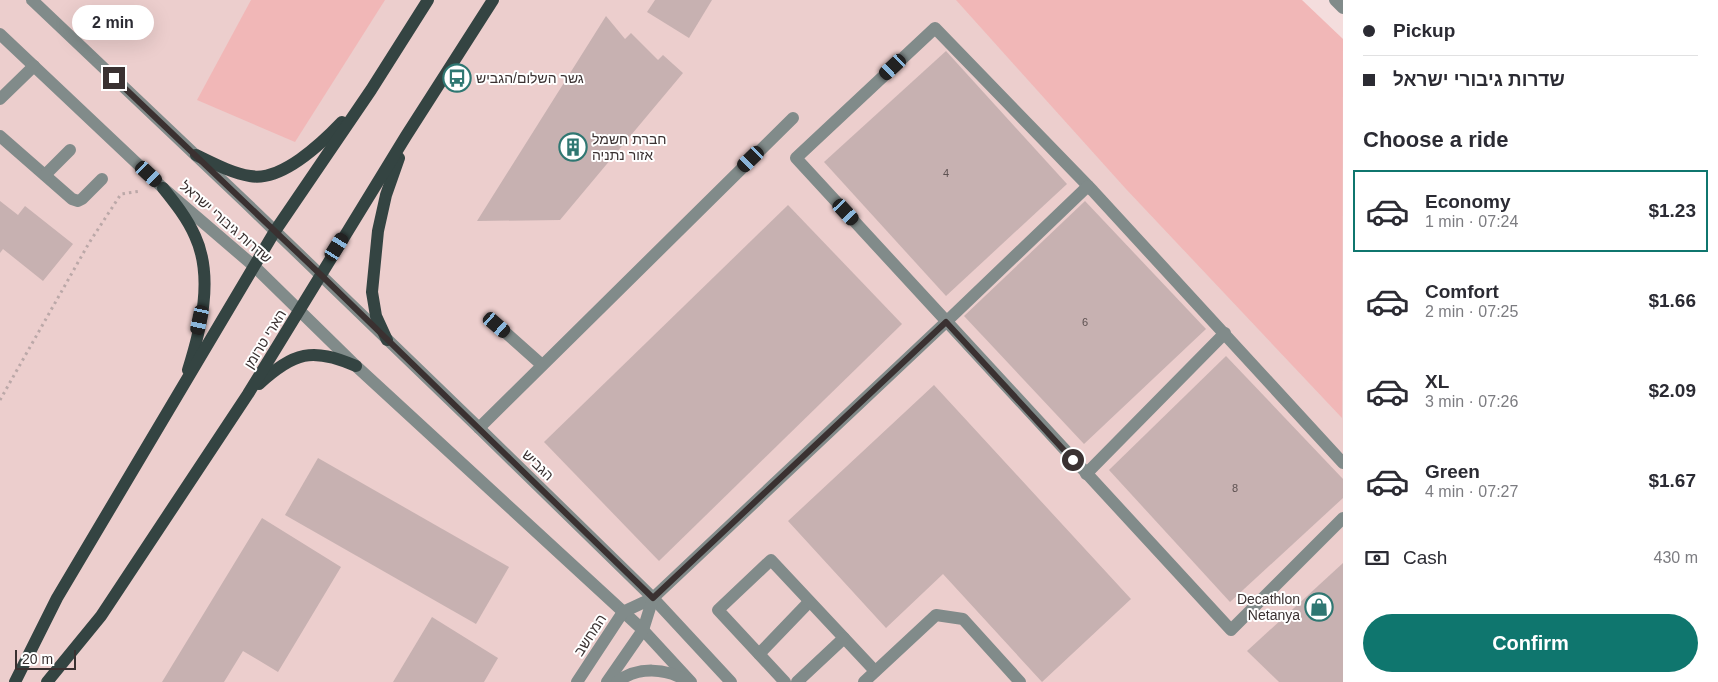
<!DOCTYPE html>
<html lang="en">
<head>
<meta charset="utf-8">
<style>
	:root { --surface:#fff; --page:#f2f2f3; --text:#2b2b33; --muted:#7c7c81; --line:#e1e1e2; --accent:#0f766e }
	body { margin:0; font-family:Helvetica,"Noto Sans Hebrew",sans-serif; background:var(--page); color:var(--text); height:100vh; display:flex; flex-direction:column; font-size:19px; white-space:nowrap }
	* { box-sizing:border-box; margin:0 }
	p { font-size:16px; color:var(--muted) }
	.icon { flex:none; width:28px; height:28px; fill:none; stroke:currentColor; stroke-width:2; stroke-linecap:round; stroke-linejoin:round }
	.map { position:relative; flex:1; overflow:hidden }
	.side { display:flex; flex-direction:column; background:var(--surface); width:375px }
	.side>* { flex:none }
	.guide { display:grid; align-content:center; height:110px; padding:0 20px; background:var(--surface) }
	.scale { position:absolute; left:15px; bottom:12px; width:61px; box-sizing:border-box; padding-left:5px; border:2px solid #3a3131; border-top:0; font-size:14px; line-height:18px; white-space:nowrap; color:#3a3131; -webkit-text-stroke:4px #fff; paint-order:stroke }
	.end { position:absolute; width:22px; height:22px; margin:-11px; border:6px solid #3a3131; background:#fff; box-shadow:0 0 0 2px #fff }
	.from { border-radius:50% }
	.bubble { position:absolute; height:35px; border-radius:18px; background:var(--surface); box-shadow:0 5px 20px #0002; font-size:16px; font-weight:600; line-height:35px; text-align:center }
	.car { position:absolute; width:15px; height:30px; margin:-15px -8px; border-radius:6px; box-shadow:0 0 4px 1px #0007; background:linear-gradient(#222 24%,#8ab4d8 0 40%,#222 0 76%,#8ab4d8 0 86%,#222 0) }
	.guide b { display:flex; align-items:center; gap:18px; height:48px; font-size:19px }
	.guide b+b { border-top:1px solid var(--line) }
	.guide i { width:12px; height:12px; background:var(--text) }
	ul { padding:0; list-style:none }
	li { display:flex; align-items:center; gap:15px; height:82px; margin:0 10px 8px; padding:0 10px; border:2px solid transparent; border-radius:0px }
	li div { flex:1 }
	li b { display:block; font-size:19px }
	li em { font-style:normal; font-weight:600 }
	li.on { border-color:var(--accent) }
	li>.icon { width:45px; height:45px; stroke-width:1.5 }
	h2 { padding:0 20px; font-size:22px; line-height:60px }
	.pay { display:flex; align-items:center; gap:12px; height:55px; padding:0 20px; font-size:19px }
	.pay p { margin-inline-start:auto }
	.action { display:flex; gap:10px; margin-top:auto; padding:10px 20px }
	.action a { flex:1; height:58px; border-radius:30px; background:var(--accent); color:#fff; font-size:20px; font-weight:600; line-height:58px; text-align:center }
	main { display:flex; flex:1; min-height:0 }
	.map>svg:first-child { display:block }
	.built { fill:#eccecd }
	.green { fill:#f1b7b7 }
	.building { fill:#c7b1b1 }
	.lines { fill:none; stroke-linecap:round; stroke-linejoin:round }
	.path { stroke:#bba8a8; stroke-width:3; stroke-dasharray:2.5 4; stroke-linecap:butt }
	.minor { stroke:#818b8a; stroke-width:12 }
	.major { stroke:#344442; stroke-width:12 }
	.route { stroke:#3a3131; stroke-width:6 }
	.labels { text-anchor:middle; stroke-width:4; stroke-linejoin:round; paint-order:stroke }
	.number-label { font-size:11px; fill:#5d5151 }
	.poi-label { font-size:14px; fill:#3a3131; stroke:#fff; text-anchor:start }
	.street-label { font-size:14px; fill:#3a3131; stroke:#fff }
</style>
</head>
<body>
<main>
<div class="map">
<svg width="1343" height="682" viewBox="0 0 1343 682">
	<rect width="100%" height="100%" fill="#f4dddd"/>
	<path class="built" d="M0 0H1268L1343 59V682H0Z"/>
	<g class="green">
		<path d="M251 0H385L295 142 197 100Z"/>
		<path d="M956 0H1302L1343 39 1342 418 1126 189Z"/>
	</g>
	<g class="building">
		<path d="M655 0H712L689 38 647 12Z"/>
		<path d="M606 16 625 39 631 33 658 60 663 55 683 73 560 220 477 221Z"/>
		<path d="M946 51 1067 184 946 296 824 162Z"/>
		<path d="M0 201 18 215 25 206 73 244 43 281 3 249 0 253Z"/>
		<path d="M1085 201 1206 329 1084 444 964 316Z"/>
		<path d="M788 205 902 324 659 561 544 442Z"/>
		<path d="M1226 356 1343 479V498L1230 602 1109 470Z"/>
		<path d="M934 385 1131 599 1042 682 943 574 886 628 788 521Z"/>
		<path d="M318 458 509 567 476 624 285 515Z"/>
		<path d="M262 518 341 567 278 672 243 651 224 682H162Z"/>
		<path d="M1343 563V682H1279L1247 651Z"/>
		<path d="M432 617 498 658 484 682H393Z"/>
	</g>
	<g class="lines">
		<path class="path" d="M0 400 89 243 121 194 141 191"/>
		<g class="minor">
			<path d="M32 0 246 203 479 428 653 598 731 682"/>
			<path d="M1335 0 1343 8"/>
			<path d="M0 34 163 188 255 267 356 366 643 630 691 682"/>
			<path d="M0 99 34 66"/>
			<path d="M0 136 72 199 78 201 82 199 102 179"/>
			<path d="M45 175 70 150"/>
			<path d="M497 325 542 365"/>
			<path d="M479 428 793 118"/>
			<path d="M1343 463 1093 191 935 28 796 158 1231 630 1343 518"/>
			<path d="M1086 474 1225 333"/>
			<path d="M759 654 809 602"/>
			<path d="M577 682 623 612 653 598 946 322 1088 186"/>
			<path d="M607 682 643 630 653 598"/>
			<path d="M617 682C638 666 666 668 687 681"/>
			<path d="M785 682 718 610 771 560 875 671"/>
			<path d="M797 682 844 638"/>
			<path d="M864 682 936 615 963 619 1020 682"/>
		</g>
		<g class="major">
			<path d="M196 155C213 163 231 173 250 176 281 182 322 143 342 122"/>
			<path d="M163 188C175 203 187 218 195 236 214 277 201 329 188 370"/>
			<path d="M387 340 376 316 372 292 378 231 386 195 399 158"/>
			<path d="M259 384C294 352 312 347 356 366"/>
			<path d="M15 682 57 598 275 231 371 90 428 0"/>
			<path d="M47 682 101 616 248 394 406 136 493 0"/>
		</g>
	</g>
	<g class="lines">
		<path class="route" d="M114 78 321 275 653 598 946 322 1073 460"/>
	</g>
	<defs>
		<g id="bus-ring" transform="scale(1.4375)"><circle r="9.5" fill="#fff" stroke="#2f7772" stroke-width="1.5"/><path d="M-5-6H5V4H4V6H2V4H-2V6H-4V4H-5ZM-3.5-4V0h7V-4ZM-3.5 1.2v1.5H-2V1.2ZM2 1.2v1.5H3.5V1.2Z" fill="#2f7772"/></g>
		<g id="building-ring" transform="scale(1.4375)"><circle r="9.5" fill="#fff" stroke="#2f7772" stroke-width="1.5"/><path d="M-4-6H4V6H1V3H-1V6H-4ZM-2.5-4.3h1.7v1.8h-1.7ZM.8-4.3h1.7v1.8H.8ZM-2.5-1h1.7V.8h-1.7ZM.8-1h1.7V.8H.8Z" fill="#2f7772"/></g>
		<g id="shop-ring" transform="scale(1.4375)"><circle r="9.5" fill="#fff" stroke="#2f7772" stroke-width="1.5"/><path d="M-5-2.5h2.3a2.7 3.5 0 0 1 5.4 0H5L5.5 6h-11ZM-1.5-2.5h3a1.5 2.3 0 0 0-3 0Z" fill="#2f7772"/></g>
	</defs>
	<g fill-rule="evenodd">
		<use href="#bus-ring" x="457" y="78"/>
		<use href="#building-ring" x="573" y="147"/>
		<use href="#shop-ring" x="1319" y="607"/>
	</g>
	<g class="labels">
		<g class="number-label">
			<text x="946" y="177">4</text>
			<text x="1085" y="326">6</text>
			<text x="1235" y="492">8</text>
		</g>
		<g class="poi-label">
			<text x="476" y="83">גשר השלום/הגביש</text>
			<text x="592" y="144">חברת חשמל<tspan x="592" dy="16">אזור נתניה</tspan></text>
			<text x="1300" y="604" text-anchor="end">Decathlon<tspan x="1300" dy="16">Netanya</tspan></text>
		</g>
		<g class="street-label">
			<text transform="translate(226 222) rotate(41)" y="5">שדרות גיבורי ישראל</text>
			<text transform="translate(265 339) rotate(-58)" y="5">הארי טרומן</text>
			<text transform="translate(538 465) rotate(44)" y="5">הגביש</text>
			<text transform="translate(590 635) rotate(-57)" y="5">המחשב</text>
		</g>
	</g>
</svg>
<div class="scale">20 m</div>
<i class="end from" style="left:1073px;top:460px"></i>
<i class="end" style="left:114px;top:78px"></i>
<div class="bubble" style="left:72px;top:5px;width:82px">2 min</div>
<i class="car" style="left:893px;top:67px;rotate:227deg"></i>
<i class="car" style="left:751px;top:159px;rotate:226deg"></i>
<i class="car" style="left:149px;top:174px;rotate:133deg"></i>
<i class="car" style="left:846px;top:212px;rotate:137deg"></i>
<i class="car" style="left:337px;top:247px;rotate:32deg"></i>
<i class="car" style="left:200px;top:320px;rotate:192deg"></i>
<i class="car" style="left:497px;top:325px;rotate:131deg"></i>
</div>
<section class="side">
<div class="guide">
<b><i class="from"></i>Pickup</b>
<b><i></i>שדרות גיבורי ישראל</b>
</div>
<h2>Choose a ride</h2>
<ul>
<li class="on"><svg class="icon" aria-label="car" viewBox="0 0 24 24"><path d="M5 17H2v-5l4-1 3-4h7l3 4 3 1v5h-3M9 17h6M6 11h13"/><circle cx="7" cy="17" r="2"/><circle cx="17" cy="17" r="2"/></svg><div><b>Economy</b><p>1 min · 07:24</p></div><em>$1.23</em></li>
<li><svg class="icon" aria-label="car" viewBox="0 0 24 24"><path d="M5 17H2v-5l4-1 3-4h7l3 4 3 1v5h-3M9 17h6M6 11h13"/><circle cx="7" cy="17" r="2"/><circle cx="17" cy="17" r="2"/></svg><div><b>Comfort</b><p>2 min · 07:25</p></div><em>$1.66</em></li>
<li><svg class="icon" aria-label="car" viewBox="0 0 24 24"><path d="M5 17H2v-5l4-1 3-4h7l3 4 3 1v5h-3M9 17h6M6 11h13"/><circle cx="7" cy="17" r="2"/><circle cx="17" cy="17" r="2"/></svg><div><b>XL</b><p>3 min · 07:26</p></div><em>$2.09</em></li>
<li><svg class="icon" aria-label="car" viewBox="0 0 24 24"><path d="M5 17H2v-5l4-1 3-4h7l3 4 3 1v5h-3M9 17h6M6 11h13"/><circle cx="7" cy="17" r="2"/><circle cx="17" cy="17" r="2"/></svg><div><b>Green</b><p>4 min · 07:27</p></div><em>$1.67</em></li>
</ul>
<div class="pay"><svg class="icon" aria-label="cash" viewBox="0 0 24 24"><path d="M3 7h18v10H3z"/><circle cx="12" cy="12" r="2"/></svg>Cash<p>430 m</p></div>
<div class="action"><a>Confirm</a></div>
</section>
</main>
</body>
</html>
